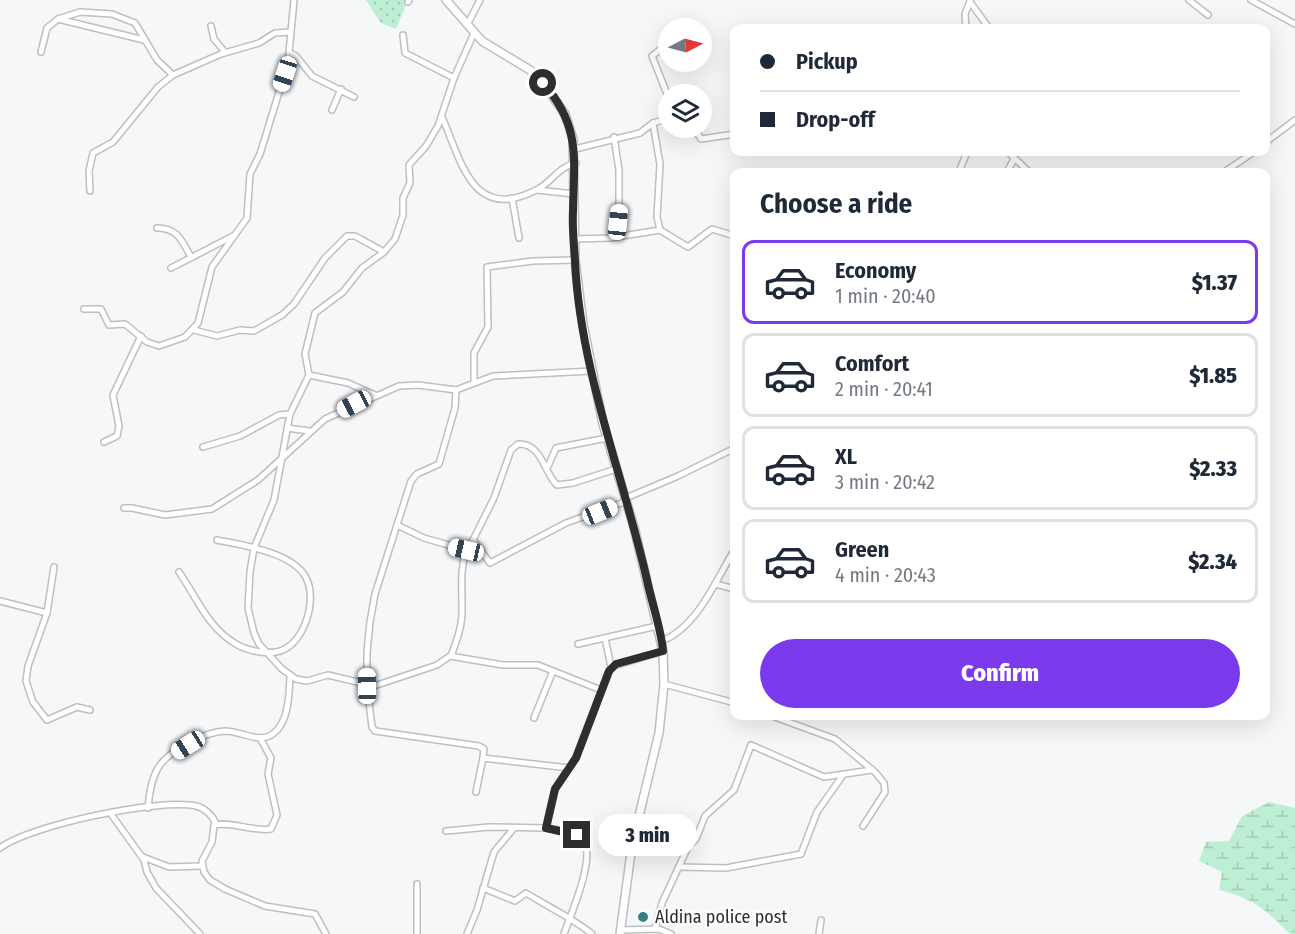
<!DOCTYPE html>
<html lang="en">
<head>
<meta charset="utf-8">
<style>
	:root { --surface:#fff; --page:#f2f2f3; --text:#1f2937; --muted:#747a83; --line:#e0e1e3; --accent:#7c3aed }
	body { margin:0; font-family:"Fira Sans Condensed",sans-serif; background:var(--page); color:var(--text); height:100vh; display:flex; flex-direction:column; font-size:22px; white-space:nowrap }
	* { box-sizing:border-box; margin:0 }
	p { font-size:20px; color:var(--muted) }
	.icon { flex:none; width:33px; height:33px; fill:none; stroke:currentColor; stroke-width:2; stroke-linecap:round; stroke-linejoin:round }
	.map { position:relative; flex:1; overflow:hidden }
	.panel { position:absolute; left:730px; top:168px; width:540px; height:552px; display:flex; flex-direction:column; background:var(--surface); border-radius:12px; box-shadow:0 6px 24px #0002 }
	.panel>* { flex:none }
	.guide { position:absolute; left:730px; top:24px; width:540px; height:132px; border-radius:12px; box-shadow:0 6px 24px #0002; display:grid; align-content:center; height:132px; padding:0 30px; background:var(--surface) }
	.needle { width:39px; rotate:84deg }
	.buttons { position:absolute; left:658px; top:18px; display:grid; gap:12px }
	.buttons a { display:grid; place-items:center; width:54px; height:54px; border-radius:50%; background:var(--surface); box-shadow:0 6px 24px #0002; font-size:30px }
	.end { position:absolute; width:27px; height:27px; margin:-14px; border:8px solid #2d2e2e; background:#fff; box-shadow:0 0 0 3px #fff }
	.from { border-radius:50% }
	.bubble { position:absolute; height:42px; border-radius:21px; background:var(--surface); box-shadow:0 6px 24px #0002; font-size:20px; font-weight:800; line-height:42px; text-align:center }
	.car { position:absolute; width:18px; height:36px; margin:-18px -9px; border-radius:8px; box-shadow:0 0 4px 2px #0007; background:linear-gradient(#fff 24%,#345 0 40%,#fff 0 76%,#345 0 86%,#fff 0) }
	.guide b { display:flex; align-items:center; gap:21px; height:57px; font-size:22px }
	.guide b+b { border-top:2px solid var(--line) }
	.guide i { width:15px; height:15px; background:var(--text) }
	ul { padding:0; list-style:none }
	li { display:flex; align-items:center; gap:18px; height:84px; margin:0 12px 9px; padding:0 18px; border:3px solid var(--line); border-radius:12px }
	li div { flex:1 }
	li b { display:block; font-size:22px }
	li em { font-style:normal; font-weight:800 }
	li.on { border-color:var(--accent) }
	li>.icon { width:54px; height:54px; stroke-width:1.5 }
	h2 { padding:0 30px; font-size:27px; line-height:72px }
	.action { display:flex; gap:12px; margin-top:auto; padding:12px 30px }
	.action a { flex:1; height:69px; border-radius:36px; background:var(--accent); color:#fff; font-size:24px; font-weight:800; line-height:69px; text-align:center }
	.map>svg:first-child { display:block }
	.grass { fill:url(#grass-dots) }
	.wetland { fill:url(#wetland-marsh) }
	.lines { fill:none; stroke-linecap:round; stroke-linejoin:round }
	.minor-casing { stroke:#bdbfc1; stroke-width:8 }
	.tertiary-casing { stroke:#bdbfc1; stroke-width:10 }
	.minor { stroke:#fff; stroke-width:5 }
	.tertiary { stroke:#fff; stroke-width:7 }
	.route { stroke:#2d2e2e; stroke-width:8 }
	.poi-dot { fill:#39817f; stroke:#fff; stroke-width:2 }
	.labels { text-anchor:middle; stroke-width:4.5; stroke-linejoin:round; paint-order:stroke }
	.poi-label { font-size:18px; fill:#2d2e2e; stroke:#fff; text-anchor:start }
</style>
</head>
<body>
<div class="map">
<svg width="1295" height="934" viewBox="0 0 1295 934">
	<defs>
		<pattern id="grass-dots" width="8" height="8" patternUnits="userSpaceOnUse" patternTransform="scale(1.5)"><rect width="8" height="8" fill="#beeed3"/><path d="M2 2h.1M6 6h.1" fill="none" stroke="#a4ccb5" stroke-width="1.8" stroke-linecap="round"/></pattern>
		<pattern id="wetland-marsh" width="20" height="14" patternUnits="userSpaceOnUse" patternTransform="scale(1.5)"><rect width="20" height="14" fill="#beeed3"/><path d="M1 5h8M5 5V1M11 12h8M15 12V8" fill="none" stroke="#a4ccb5"/></pattern>
	</defs>
	<rect width="100%" height="100%" fill="#f5f7f9"/>
	<path class="grass" d="M366 0H408L396 29 381 23Z"/>
	<path class="wetland" d="M1269 802 1295 808V934H1290C1266 910 1253 898 1219 890L1222 872 1199 861 1206 842 1229 841 1242 816Z"/>
	<g class="lines">
		<g class="minor-casing">
			<g id="minor">
				<path d="M1189 0 1208 15"/>
				<path d="M1251 0 1295 24"/>
				<path d="M408 2 409 0"/>
				<path d="M970 2 989 28"/>
				<path d="M58 19 144 40"/>
				<path d="M467 25 480 0"/>
				<path d="M211 26 214 39 225 52"/>
				<path d="M966 28 965 14 970 1"/>
				<path d="M474 33 454 78 438 126 426 146 409 165 410 183 403 198V215L395 239 384 252 362 268 343 292 315 313 305 354 309 375 290 414 274 500 254 548 250 572 248 608 254 633 259 644 282 669 296 679 307 681 328 675 374 686 437 665 450 656 503 665H538L601 690"/>
				<path d="M403 35 405 53 454 78"/>
				<path d="M669 43 652 56 669 99"/>
				<path d="M41 52 47 28 58 19 80 12 112 14 135 23 157 60 173 75"/>
				<path d="M290 53 296 56 312 76 354 97"/>
				<path d="M332 110 341 89"/>
				<path d="M442 117C462 163 473 224 538 189 553 181 558 167 576 163"/>
				<path d="M653 123 660 164 657 217 660 230 688 247 712 229 735 236"/>
				<path d="M694 128 701 139 735 134"/>
				<path d="M614 137 619 170V236"/>
				<path d="M1266 142 1295 120"/>
				<path d="M575 149 640 133 653 123 669 118"/>
				<path d="M1008 152 1029 172"/>
				<path d="M959 172 967 152"/>
				<path d="M1007 172 1014 159"/>
				<path d="M1224 172 1254 152"/>
				<path d="M537 190 574 194"/>
				<path d="M90 191 89 171 93 153 113 142 158 87 173 75 221 54 259 43 275 33 290 32"/>
				<path d="M512 198 519 238"/>
				<path d="M157 228C178 228 182 241 191 257"/>
				<path d="M574 239 610 238 660 230"/>
				<path d="M171 268 233 236"/>
				<path d="M84 309H101L109 325 125 324 147 342 159 346 185 337 198 323 212 267 247 218 250 174 260 154 288 63 294 0"/>
				<path d="M194 330 217 336 240 330 254 331 282 315 294 304 325 258 347 236H355L384 252"/>
				<path d="M309 375 348 383 375 395"/>
				<path d="M474 382V353L488 327 487 267 533 261 575 260"/>
				<path d="M456 390 455 408 439 464 417 474 411 481 375 594 370 622 367 652V686L372 727 375 731 479 746 484 749 483 758"/>
				<path d="M287 428 309 431"/>
				<path d="M104 442 117 436 119 426 113 395 141 336"/>
				<path d="M203 447 240 436 279 415 290 414"/>
				<path d="M548 466 556 448 607 438"/>
				<path d="M626 498 678 476 735 448"/>
				<path d="M124 508H132L165 515 212 509 258 480 325 419 399 386 418 385 456 390 493 376 592 371"/>
				<path d="M397 525 424 538 466 550 473 540 490 563 566 523 627 501"/>
				<path d="M473 540 494 498 511 450 518 444C542 443 544 473 557 485L573 483 616 469"/>
				<path d="M54 567 47 613 28 666 26 681 33 702 47 720 77 707 90 710"/>
				<path d="M179 572C197 598 208 628 236 644 246 650 263 654 276 652 304 648 319 598 305 576 291 552 242 545 217 540"/>
				<path d="M715 584 735 589"/>
				<path d="M0 601 47 613"/>
				<path d="M605 638 611 667"/>
				<path d="M662 641C698 627 716 579 735 549"/>
				<path d="M578 644 657 626"/>
				<path d="M451 656C457 640 463 624 462 606 462 586 460 570 466 550"/>
				<path d="M664 684 735 703"/>
				<path d="M772 716 835 739 875 772 884 783 885 792 863 826"/>
				<path d="M534 718 553 671"/>
				<path d="M260 738 271 758 268 774 277 815 271 829C252 832 233 821 214 825L212 842 202 861 204 872 210 880 225 889 265 906 315 914 326 934"/>
				<path d="M476 792 483 758 569 768"/>
				<path d="M148 808C149 795 151 780 158 768 169 750 205 732 225 731 242 731 260 745 274 733 289 721 289 694 290 677"/>
				<path d="M111 814 144 860 147 872 156 888 200 934"/>
				<path d="M546 828C559 830 573 830 582 839 598 854 570 916 564 934"/>
				<path d="M446 831 489 827 546 828 555 789 576 757 611 667 663 651"/>
				<path d="M0 848C30 825 160 798 196 806 205 808 213 816 216 824"/>
				<path d="M143 857 169 867 202 866"/>
				<path d="M679 867 726 868 801 854 817 812 843 775"/>
				<path d="M417 884V934"/>
				<path d="M483 888 515 901 526 893C548 907 571 917 592 934"/>
				<path d="M655 929 662 903 688 847 696 839 705 816 734 790 751 745 824 777 872 770"/>
				<path d="M620 930 659 929 671 934"/>
				<path d="M467 934 477 910 494 852 514 828"/>
				<path d="M819 934 821 920"/>
			</g>
		</g>
		<g class="tertiary-casing">
			<path id="tertiary" d="M446 0 482 41 530 70 543 83 565 114 573 139 575 260 583 324 603 424 634 527 663 651 664 684 659 733 632 845 620 934"/>
		</g>
		<use href="#minor" class="minor"/>
		<use href="#tertiary" class="tertiary"/>
	</g>
	<g class="lines">
		<path class="route" d="M543 83C581 126 574 158 573 211 572 227 574 244 575 261 580 370 623 475 647 580 652 604 661 628 663 651L616 664 609 671 576 758 555 789 546 828 577 835"/>
	</g>
	<circle class="poi-dot" cx="643" cy="917" r="6"/>
	<g class="labels">
		<g class="poi-label">
			<text x="655" y="923">Aldina police post</text>
		</g>
	</g>
</svg>
<div class="buttons">
<a><svg class="needle" viewBox="-14 -14 28 28"><path d="M0-13l5 13h-10z" fill="#e53935"/><path d="M0 13l5-13h-10z" fill="#747a83"/></svg></a>
<a><svg class="icon" aria-label="layers" viewBox="0 0 24 24"><path d="M12 4l9 5-9 5-9-5zM3 14l9 5 9-5"/></svg></a>
</div>
<i class="end from" style="left:543px;top:83px"></i>
<i class="end" style="left:577px;top:835px"></i>
<div class="bubble" style="left:598px;top:814px;width:99px">3 min</div>
<i class="car" style="left:285px;top:74px;rotate:198deg"></i>
<i class="car" style="left:618px;top:222px;rotate:6deg"></i>
<i class="car" style="left:354px;top:404px;rotate:242deg"></i>
<i class="car" style="left:600px;top:512px;rotate:68deg"></i>
<i class="car" style="left:466px;top:550px;rotate:283deg"></i>
<i class="car" style="left:367px;top:686px;rotate:359deg"></i>
<i class="car" style="left:188px;top:745px;rotate:238deg"></i>
<div class="guide">
<b><i class="from"></i>Pickup</b>
<b><i></i>Drop-off</b>
</div>
<section class="panel">
<h2>Choose a ride</h2>
<ul>
<li class="on"><svg class="icon" aria-label="car" viewBox="0 0 24 24"><path d="M5 17H2v-5l4-1 3-4h7l3 4 3 1v5h-3M9 17h6M6 11h13"/><circle cx="7" cy="17" r="2"/><circle cx="17" cy="17" r="2"/></svg><div><b>Economy</b><p>1 min · 20:40</p></div><em>$1.37</em></li>
<li><svg class="icon" aria-label="car" viewBox="0 0 24 24"><path d="M5 17H2v-5l4-1 3-4h7l3 4 3 1v5h-3M9 17h6M6 11h13"/><circle cx="7" cy="17" r="2"/><circle cx="17" cy="17" r="2"/></svg><div><b>Comfort</b><p>2 min · 20:41</p></div><em>$1.85</em></li>
<li><svg class="icon" aria-label="car" viewBox="0 0 24 24"><path d="M5 17H2v-5l4-1 3-4h7l3 4 3 1v5h-3M9 17h6M6 11h13"/><circle cx="7" cy="17" r="2"/><circle cx="17" cy="17" r="2"/></svg><div><b>XL</b><p>3 min · 20:42</p></div><em>$2.33</em></li>
<li><svg class="icon" aria-label="car" viewBox="0 0 24 24"><path d="M5 17H2v-5l4-1 3-4h7l3 4 3 1v5h-3M9 17h6M6 11h13"/><circle cx="7" cy="17" r="2"/><circle cx="17" cy="17" r="2"/></svg><div><b>Green</b><p>4 min · 20:43</p></div><em>$2.34</em></li>
</ul>
<div class="action"><a>Confirm</a></div>
</section>
</div>
</body>
</html>
